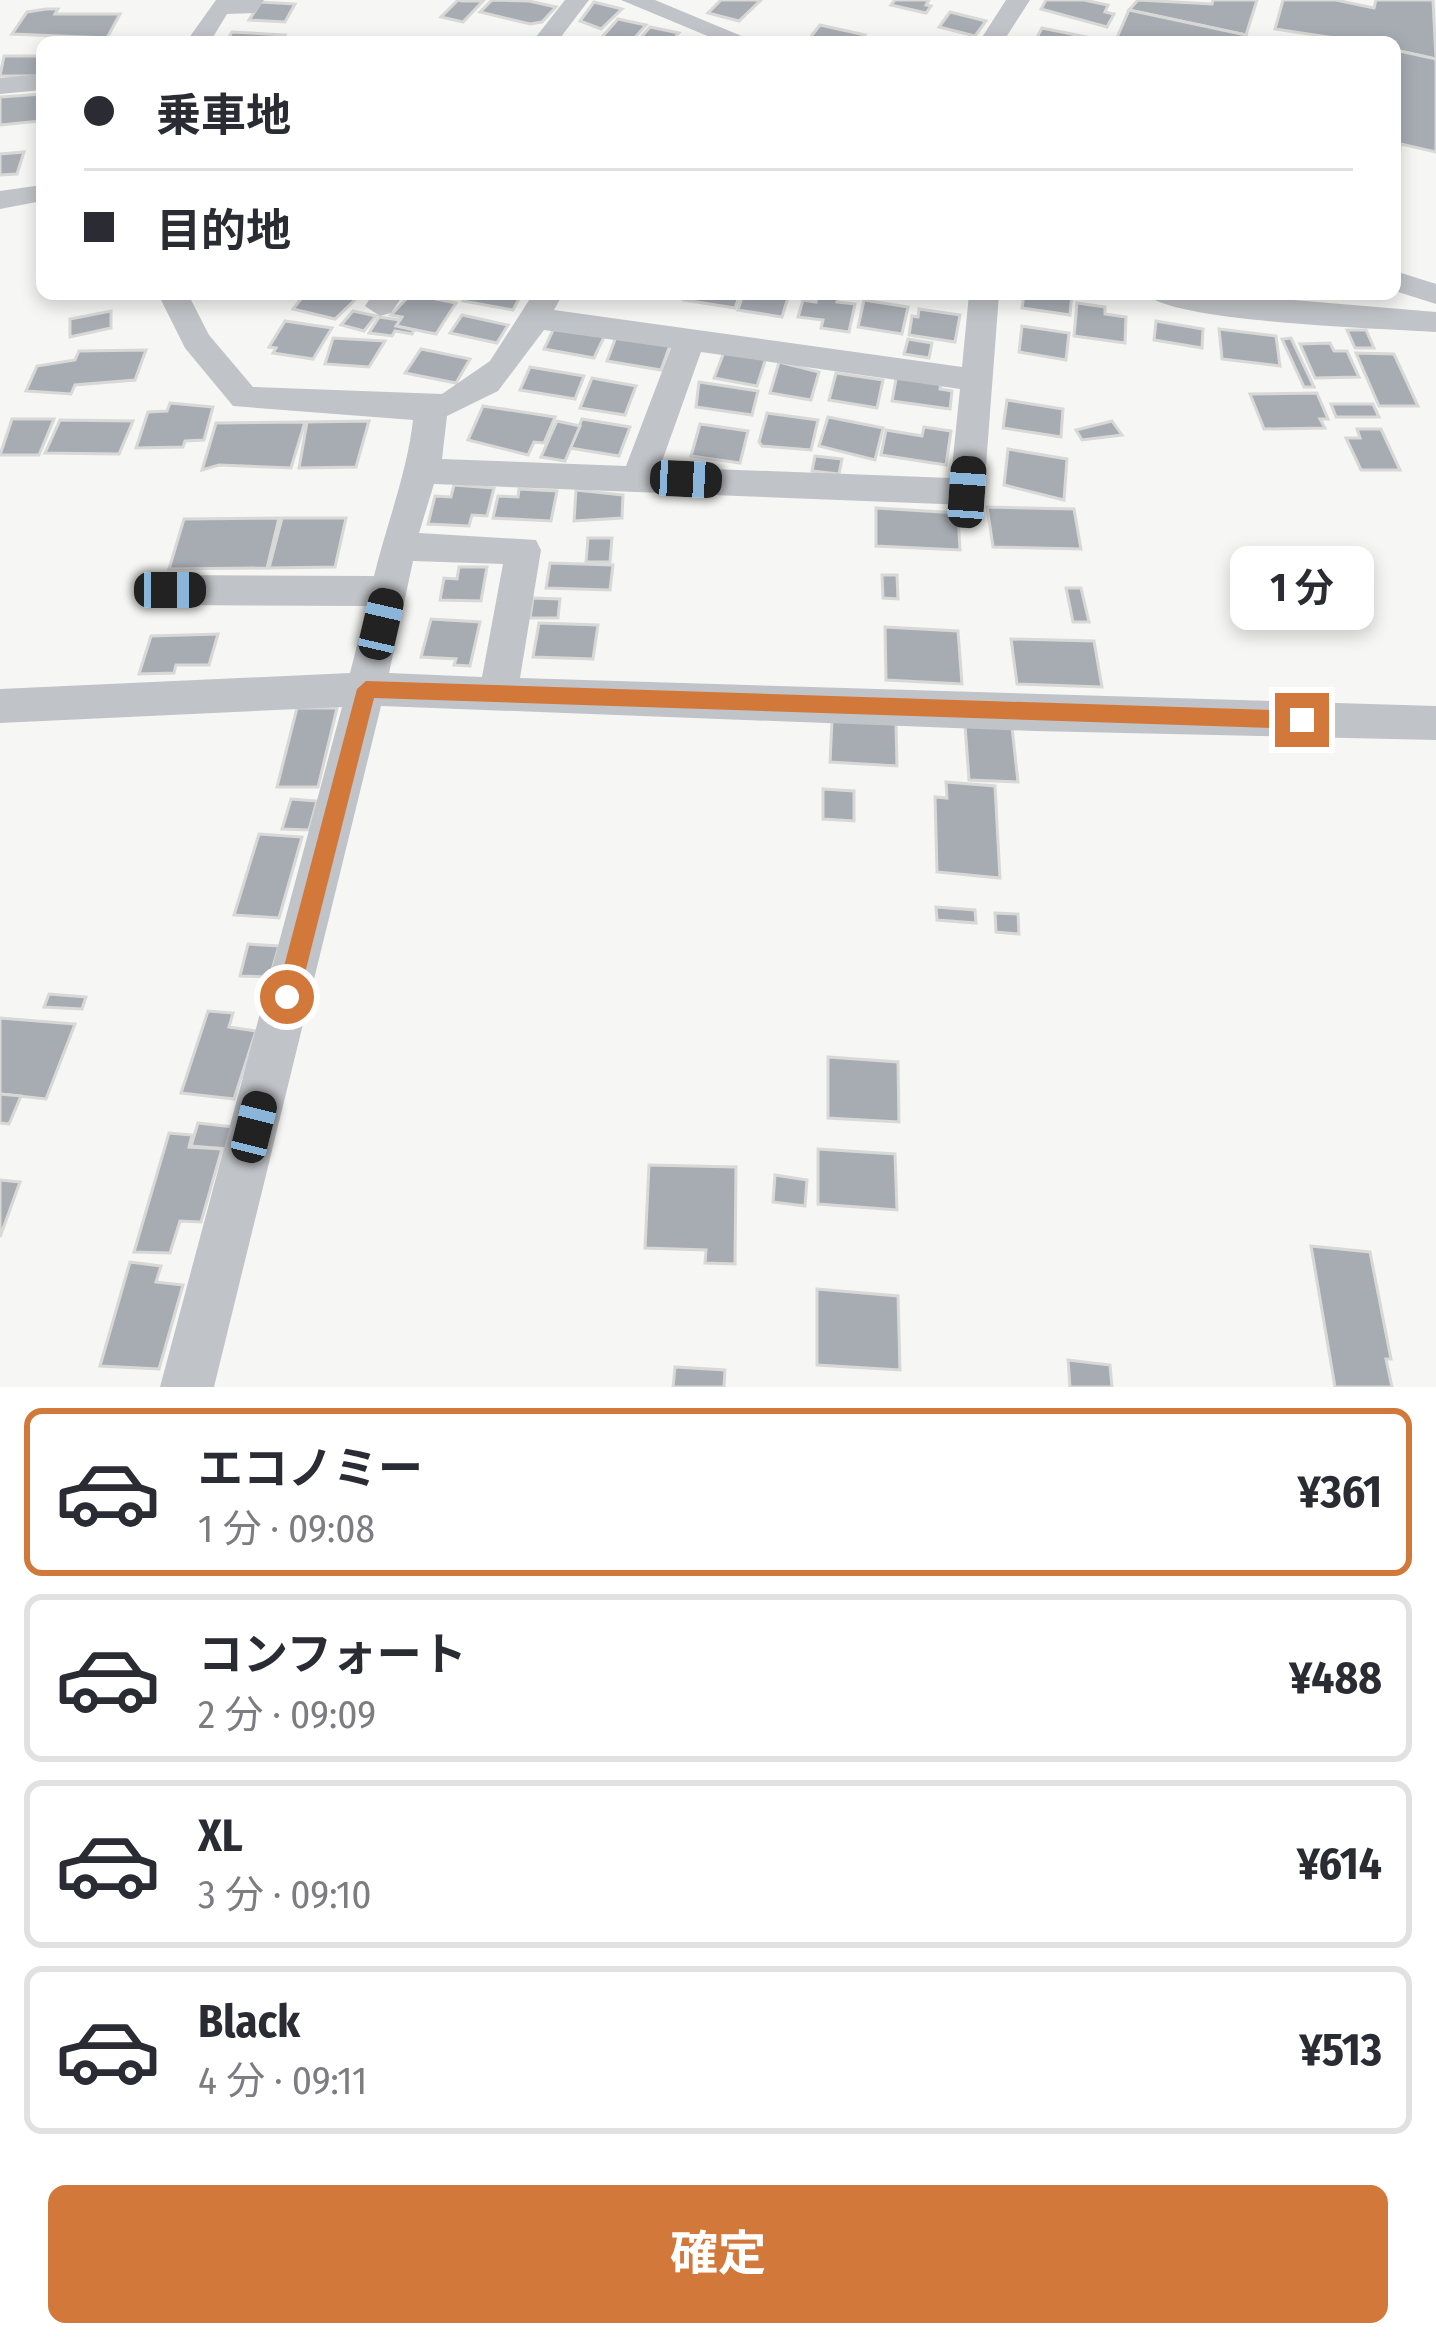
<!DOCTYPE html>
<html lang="ja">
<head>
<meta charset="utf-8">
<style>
	:root { --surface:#fff; --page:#f2f2f3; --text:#2b2b33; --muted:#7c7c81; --line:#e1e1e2; --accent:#d1783a }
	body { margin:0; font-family:"Fira Sans Condensed","Noto Sans JP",sans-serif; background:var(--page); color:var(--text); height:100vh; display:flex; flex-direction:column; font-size:45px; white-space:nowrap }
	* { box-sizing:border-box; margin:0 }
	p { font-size:39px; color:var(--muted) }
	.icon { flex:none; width:66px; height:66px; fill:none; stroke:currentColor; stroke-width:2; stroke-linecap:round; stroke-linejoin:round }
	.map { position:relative; height:1387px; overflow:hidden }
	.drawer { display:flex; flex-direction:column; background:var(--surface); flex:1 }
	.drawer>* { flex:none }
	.top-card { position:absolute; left:36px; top:36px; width:1365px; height:264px; border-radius:18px; box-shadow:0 6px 18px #0003; display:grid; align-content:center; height:264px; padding:0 48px; background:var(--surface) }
	.end { position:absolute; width:54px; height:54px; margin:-27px; border:15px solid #d1783a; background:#fff; box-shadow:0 0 0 6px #fff }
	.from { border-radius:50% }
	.bubble { position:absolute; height:84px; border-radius:18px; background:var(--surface); box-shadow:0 6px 18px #0003; font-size:39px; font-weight:700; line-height:84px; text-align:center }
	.car { position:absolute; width:36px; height:72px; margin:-36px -18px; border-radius:15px; box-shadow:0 0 9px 3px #0007; background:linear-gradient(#222 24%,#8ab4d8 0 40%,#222 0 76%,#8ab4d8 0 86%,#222 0) }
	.top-card b { display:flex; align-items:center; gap:42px; height:114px; font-size:45px }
	.top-card b+b { border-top:3px solid var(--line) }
	.top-card i { width:30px; height:30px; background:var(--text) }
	ul { padding:21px 0 0; list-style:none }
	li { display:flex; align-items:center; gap:36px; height:168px; margin:0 24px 18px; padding:0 24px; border:6px solid var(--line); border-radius:18px }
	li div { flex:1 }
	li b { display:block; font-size:45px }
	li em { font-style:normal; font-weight:700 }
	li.on { border-color:var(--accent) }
	li>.icon { width:108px; height:108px; stroke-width:1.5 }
	.button { display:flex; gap:24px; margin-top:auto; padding:24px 48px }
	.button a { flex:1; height:138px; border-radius:18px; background:var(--accent); color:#fff; font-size:48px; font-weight:700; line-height:138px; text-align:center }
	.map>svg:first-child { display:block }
	.building { fill:#a7acb3; stroke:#d8d8d7; stroke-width:3 }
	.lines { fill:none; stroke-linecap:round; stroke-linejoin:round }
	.minor { fill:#c0c3c7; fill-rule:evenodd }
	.route { fill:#d1783a }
</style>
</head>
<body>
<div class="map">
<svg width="1436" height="1387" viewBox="0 0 1436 1387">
	<rect width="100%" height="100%" fill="#f6f7f4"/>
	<g class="building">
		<path d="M458 0 462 1H483L463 22 441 17Z"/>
		<path d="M492 0 529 1 556 7 542 22 530 24 480 12Z"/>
		<path d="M721 0H756L760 1 739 21 708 13Z"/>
		<path d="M895 0H929L926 5 931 6 926 13 891 5Z"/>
		<path d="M1046 0H1084L1108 5 1105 12 1114 14 1107 27 1041 9Z"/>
		<path d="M1138 0 1212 4 1213 0H1257L1246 35 1129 10Z"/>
		<path d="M1283 0H1336L1374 8 1376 0H1433L1436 59 1395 50V42H1361L1275 29Z"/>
		<path d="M261 2 295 4 285 22 249 20Z"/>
		<path d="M594 2 622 9 601 29 580 21Z"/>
		<path d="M46 9H58L55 14H120L107 38 12 34 27 12Z"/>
		<path d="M1129 10 1246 35 1244 42H1115Z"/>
		<path d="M950 12 986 21 975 36 939 27Z"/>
		<path d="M618 19 646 25 631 42 602 37Z"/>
		<path d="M820 25 865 35 860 42 809 39Z"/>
		<path d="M650 27 679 33 671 42H637Z"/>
		<path d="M1042 28 1106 41 1036 39Z"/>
		<path d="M232 32 285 35 281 42H226Z"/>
		<path d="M1395 50 1436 59V152L1401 144 1399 154 1395 153Z"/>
		<path d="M4 56H42V76H0Z"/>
		<path d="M42 94V121L0 125V97Z"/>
		<path d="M24 152 17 174 0 175V154Z"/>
		<path d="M305 294H352L359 296 335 319 293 309Z"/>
		<path d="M411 294 456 303 436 334 396 326 402 317 391 315Z"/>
		<path d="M467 294H517L521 295 513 310 463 301Z"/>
		<path d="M686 294H740L735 308 684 300Z"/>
		<path d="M743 294H789L782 317 738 310Z"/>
		<path d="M818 294 838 296 837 302 855 304 849 332 821 328 823 320 798 317 803 300 816 302Z"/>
		<path d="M1024 294H1072L1070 315 1022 308Z"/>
		<path d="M864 300 908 307 902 334 858 327Z"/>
		<path d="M1077 303 1105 307V314L1126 317 1125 343 1074 336Z"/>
		<path d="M919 309 960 315 955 342 909 335 912 316 918 317Z"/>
		<path d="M111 311V328L70 337V319Z"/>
		<path d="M353 311 376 316 364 331 341 325Z"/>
		<path d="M462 315 508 325 497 343 450 333Z"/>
		<path d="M379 317 400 320 396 326 414 330 412 334 395 331 392 336 369 333Z"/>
		<path d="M285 321 332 328 313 359 273 353 276 348 269 347Z"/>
		<path d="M1156 321 1203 329 1202 348 1154 340Z"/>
		<path d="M555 326 605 335 594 358 544 349Z"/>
		<path d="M1022 326 1069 333 1066 360 1019 352Z"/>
		<path d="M1219 329 1276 336 1280 366 1222 359Z"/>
		<path d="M1347 330H1366L1374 348H1355Z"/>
		<path d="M616 337 670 345 661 370 607 361Z"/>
		<path d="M333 338 385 341 369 367 325 364Z"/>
		<path d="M1291 338 1314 387H1304L1282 339Z"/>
		<path d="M908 339 932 343 929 358 904 354Z"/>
		<path d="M1330 343 1334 351H1347L1359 377 1315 378 1300 344Z"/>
		<path d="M726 347 767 355 757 386 714 378Z"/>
		<path d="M421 349 470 359 456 383 405 373Z"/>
		<path d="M146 350 135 380 75 385 71 394 26 391 37 366 75 360 79 351Z"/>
		<path d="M1356 353 1394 354 1418 406H1379Z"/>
		<path d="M779 362 819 372 811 400 770 393Z"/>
		<path d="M530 367 584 376 575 399 520 390Z"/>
		<path d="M836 373 883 380 877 408 829 400Z"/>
		<path d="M897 374 941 380 940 389 952 391 950 409 892 401Z"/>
		<path d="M592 378 636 386 625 415 580 408Z"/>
		<path d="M699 382 758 391 752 415 696 407Z"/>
		<path d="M1317 393 1328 419H1320L1325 428 1264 429 1250 394Z"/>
		<path d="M1007 400 1063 409 1061 437 1003 428Z"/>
		<path d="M170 403 213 407 204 440 185 441 183 447 136 448 148 412 167 411Z"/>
		<path d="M1331 404H1373L1379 417H1336Z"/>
		<path d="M483 406 555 417 544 443 534 442 528 455 468 440Z"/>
		<path d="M767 413 818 420 811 450 762 446 759 442Z"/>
		<path d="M828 417 883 428 875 460 819 446Z"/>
		<path d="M12 419H54L39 455H0Z"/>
		<path d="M582 419 630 427 619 456 570 448Z"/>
		<path d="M60 420 133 421 119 454 45 453Z"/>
		<path d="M369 421 356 467 299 468 307 422Z"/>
		<path d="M557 421 580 426 565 461 541 457Z"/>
		<path d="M1112 421 1122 435 1082 440 1076 430Z"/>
		<path d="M305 422 291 468 219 465 202 470 216 423Z"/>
		<path d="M700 424 748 431 740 463 691 456Z"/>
		<path d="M924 427 951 431 946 465 881 455 886 430 922 436Z"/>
		<path d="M1357 429H1381L1400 470H1361L1346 438H1360Z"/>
		<path d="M1008 449 1067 459 1064 500 1004 485Z"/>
		<path d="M815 456 842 459 839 474 812 471Z"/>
		<path d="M454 485 494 488 487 516 472 515 469 526 428 524 435 496 451 497Z"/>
		<path d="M519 489 557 491 551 521 493 518 498 496 518 497Z"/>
		<path d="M576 490 623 495 622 518 574 521Z"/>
		<path d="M987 507 1074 509 1081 549 993 547Z"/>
		<path d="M876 508 958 513 960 550 876 546Z"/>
		<path d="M279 518 267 568 169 569 184 519Z"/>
		<path d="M282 518H346L335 567 269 568Z"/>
		<path d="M588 538H612L610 562H586Z"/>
		<path d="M550 563 613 565 610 590 546 588Z"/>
		<path d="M459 567H487L481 601 440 600 444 578 457 579Z"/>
		<path d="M882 575H897L898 599 883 598Z"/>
		<path d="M1066 588H1081L1089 622H1073Z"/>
		<path d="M533 598 560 599 558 618H530Z"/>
		<path d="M431 619 480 622 470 666 454 665 456 659 421 657Z"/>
		<path d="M539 623 598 625 593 659 533 657Z"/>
		<path d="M885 627 958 631 962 684 886 680Z"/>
		<path d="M218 634 209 665H176L174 673 139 674 151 636Z"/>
		<path d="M1011 639 1094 641 1102 687 1017 684Z"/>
		<path d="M297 708H337L318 787H277Z"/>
		<path d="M832 720 896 724 897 766 830 762Z"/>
		<path d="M965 725 1012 727 1018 782 969 780Z"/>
		<path d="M946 782 995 786 1000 878 937 872 935 797 947 798Z"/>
		<path d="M823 789 854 791V821L823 819Z"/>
		<path d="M291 799 317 801 309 830 282 829Z"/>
		<path d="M259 834 302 837 279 918 234 915Z"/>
		<path d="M936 907 975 910 976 923 937 920Z"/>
		<path d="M995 913 1018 914 1019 934 996 932Z"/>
		<path d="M248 944 279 946 270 977 240 976Z"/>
		<path d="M49 994 86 997 82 1009 44 1007Z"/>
		<path d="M208 1011 233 1013 229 1027 256 1031 234 1099 181 1093Z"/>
		<path d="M0 1018 75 1024 46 1099 0 1094Z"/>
		<path d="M828 1057 898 1062 899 1122 828 1118Z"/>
		<path d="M0 1094 21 1096 9 1124 0 1123Z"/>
		<path d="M198 1123 234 1127 228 1149 191 1146Z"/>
		<path d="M169 1133 192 1135 189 1147 222 1149 201 1222 180 1221 170 1253 134 1252Z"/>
		<path d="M818 1149 895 1154 897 1210 818 1204Z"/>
		<path d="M649 1165 736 1167 735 1264 705 1263 706 1250 645 1248Z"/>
		<path d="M775 1175 807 1180 805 1206 773 1202Z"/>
		<path d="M0 1180 20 1182 0 1237Z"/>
		<path d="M1311 1246 1370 1252 1391 1359H1386L1392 1387H1335Z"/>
		<path d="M130 1262 161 1266 156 1282 183 1285 159 1369 100 1366Z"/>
		<path d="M817 1289 898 1296 900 1370 817 1365Z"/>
		<path d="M1068 1360 1110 1365 1112 1387H1070Z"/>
		<path d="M675 1367 725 1370 724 1387H673Z"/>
	</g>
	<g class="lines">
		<g class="minor">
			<path d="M216 0H264L255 13 227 14 210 42H186Z"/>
			<path d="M565 0H589L557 42H532Z"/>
			<path d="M621 0H655L756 42H722Z"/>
			<path d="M1006 0H1030L1003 42H979Z"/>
			<path d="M42 74V90L0 94V78Z"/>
			<path d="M42 185V201L0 209V191Z"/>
			<path d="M1395 271 1436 284V304L1395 291Z"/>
			<path d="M158 294H188L209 335 253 387 442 394 490 361 533 294H557L560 299 554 310 962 367 969 294H999L984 492 979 501 967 505 434 484 419 533 536 540 541 550 520 678 1436 706V740L1034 731 381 706 214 1387H160L342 707 0 723V689L350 673 367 606 170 605 157 600 152 590 157 580 170 575 374 576C387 523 407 473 413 420L233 406 185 348ZM544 330 671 348 626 466 442 459 447 416 498 391ZM701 352 960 389 951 478 660 467ZM413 561 503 564 482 677 389 673Z"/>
			<path d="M373 294H404L391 313 380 316 365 306Z"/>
			<path d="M1147 294H1221L1436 312V332C1390 329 1168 322 1147 294Z"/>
		</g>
	</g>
	<path class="route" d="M366 681 1302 711 1312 720 1302 729 374 698 299 997 287 1008 276 997 357 689Z"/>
</svg>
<i class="end from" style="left:287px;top:997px"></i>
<i class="end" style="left:1302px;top:720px"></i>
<div class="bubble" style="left:1230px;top:546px;width:144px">1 分</div>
<i class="car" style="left:686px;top:479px;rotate:93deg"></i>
<i class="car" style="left:967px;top:492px;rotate:4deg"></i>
<i class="car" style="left:170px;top:590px;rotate:90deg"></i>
<i class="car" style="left:381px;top:624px;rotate:13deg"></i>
<i class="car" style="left:254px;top:1127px;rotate:14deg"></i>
<div class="top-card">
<b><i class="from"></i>乗車地</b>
<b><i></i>目的地</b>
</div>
</div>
<section class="drawer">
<ul>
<li class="on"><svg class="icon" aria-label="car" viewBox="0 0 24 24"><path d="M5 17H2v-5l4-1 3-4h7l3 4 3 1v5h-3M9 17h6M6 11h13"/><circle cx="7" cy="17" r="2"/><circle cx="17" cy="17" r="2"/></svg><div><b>エコノミー</b><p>1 分 · 09:08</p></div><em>¥361</em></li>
<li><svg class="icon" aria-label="car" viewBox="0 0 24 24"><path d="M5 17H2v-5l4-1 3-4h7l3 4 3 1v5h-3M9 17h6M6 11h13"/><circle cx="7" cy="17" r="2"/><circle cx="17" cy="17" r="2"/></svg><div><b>コンフォート</b><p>2 分 · 09:09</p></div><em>¥488</em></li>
<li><svg class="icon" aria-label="car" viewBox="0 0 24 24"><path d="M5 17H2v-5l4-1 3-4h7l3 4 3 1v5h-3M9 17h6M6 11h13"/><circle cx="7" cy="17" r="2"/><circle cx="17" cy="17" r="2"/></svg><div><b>XL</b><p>3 分 · 09:10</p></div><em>¥614</em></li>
<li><svg class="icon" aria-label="car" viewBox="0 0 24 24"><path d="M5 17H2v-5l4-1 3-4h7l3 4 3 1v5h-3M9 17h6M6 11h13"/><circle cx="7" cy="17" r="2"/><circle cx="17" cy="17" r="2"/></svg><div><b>Black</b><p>4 分 · 09:11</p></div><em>¥513</em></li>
</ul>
<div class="button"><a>確定</a></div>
</section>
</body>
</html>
